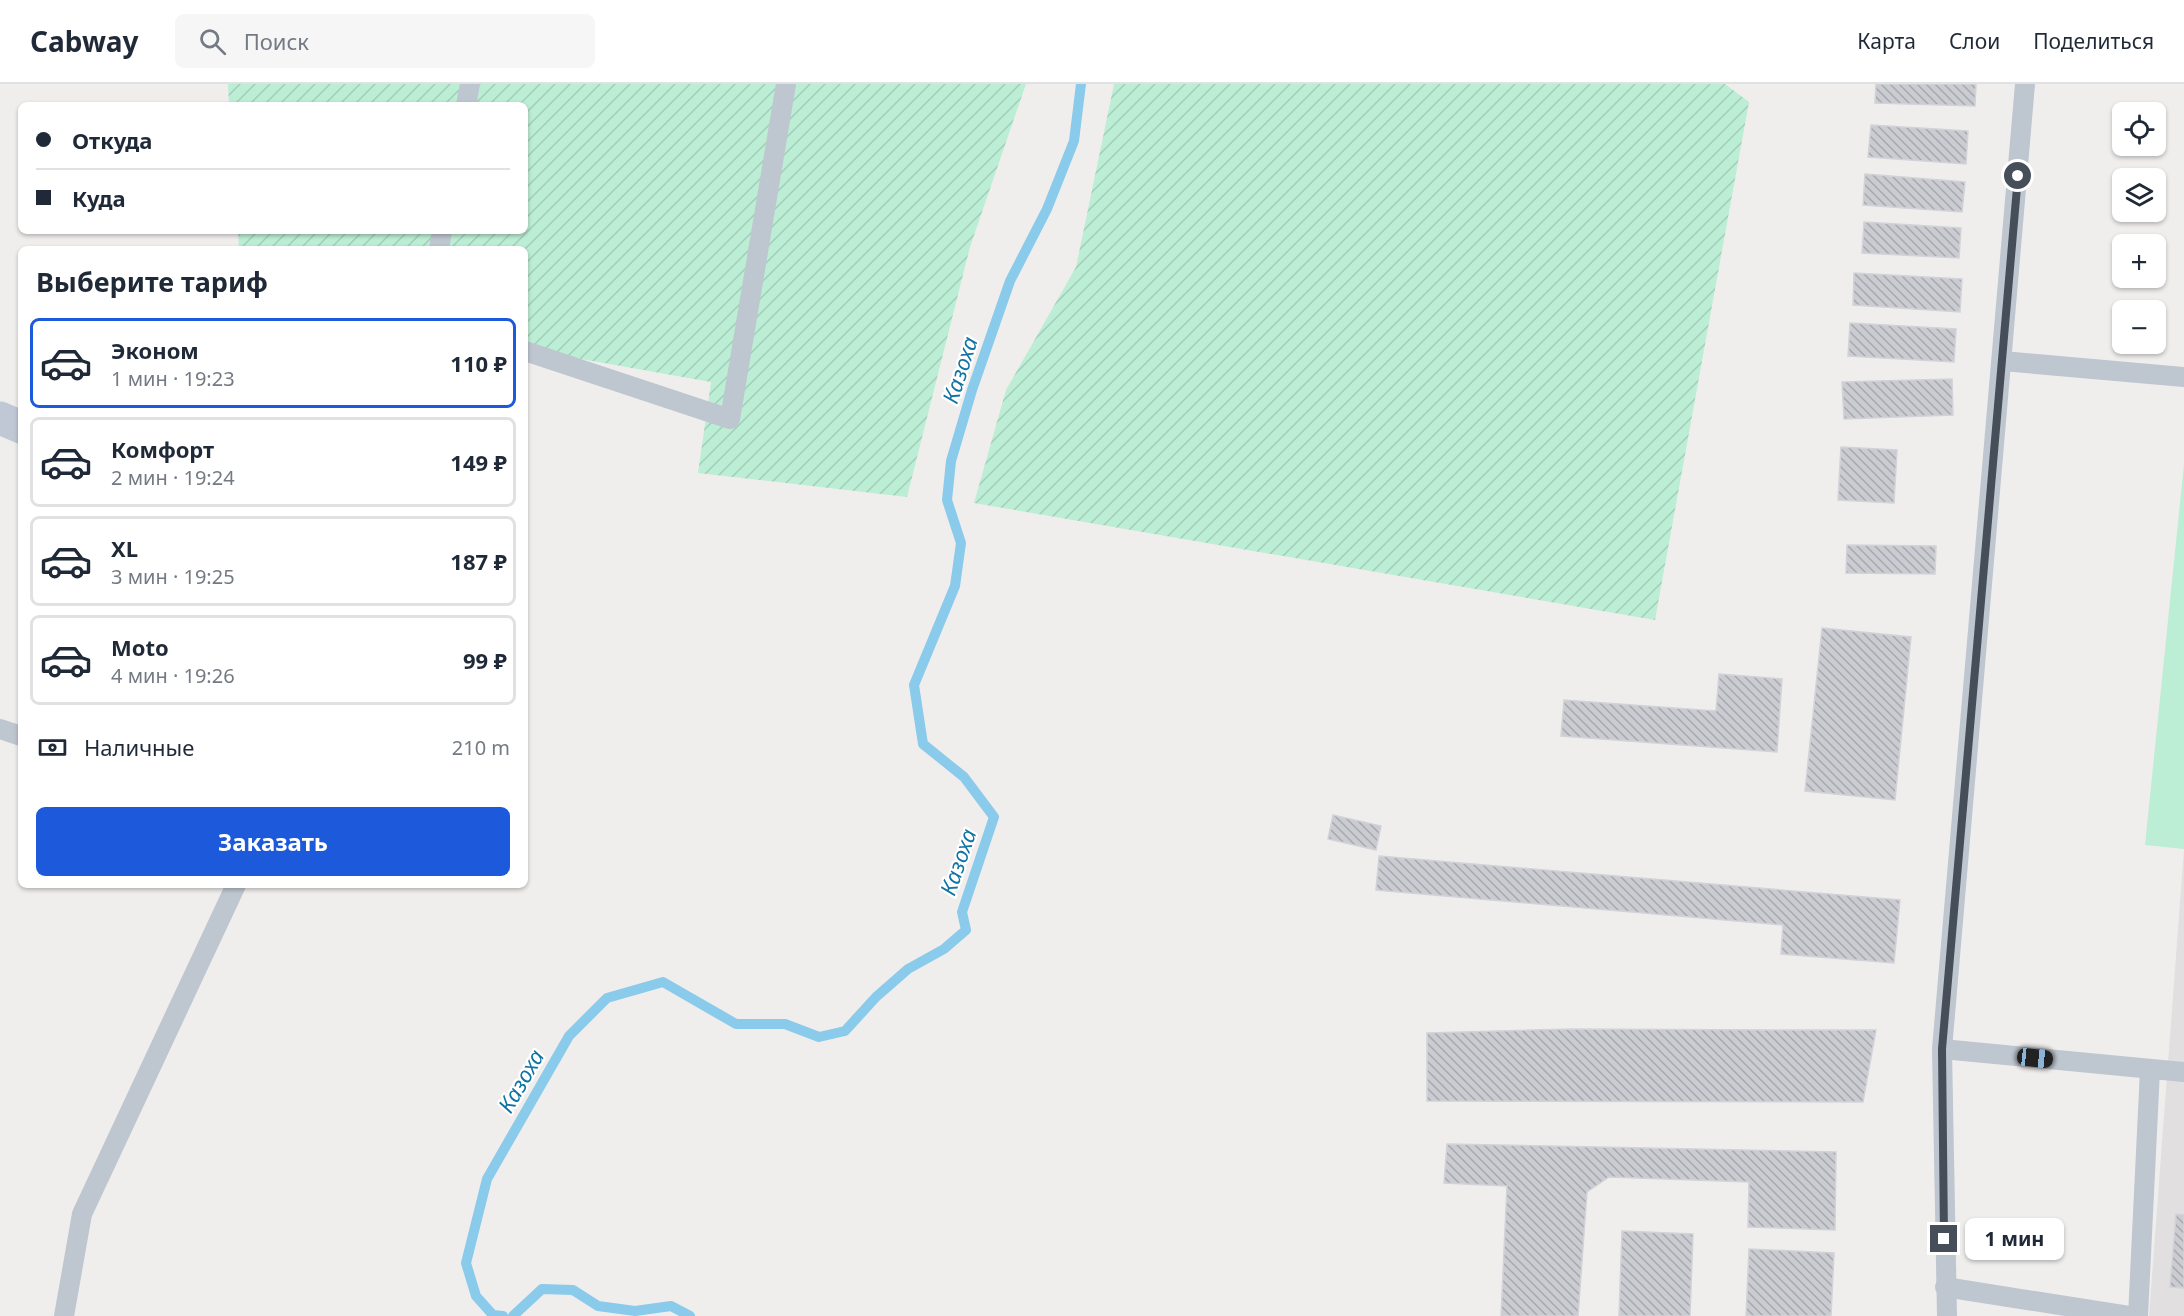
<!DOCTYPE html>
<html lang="ru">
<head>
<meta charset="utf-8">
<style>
	:root { --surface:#fff; --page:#f6f6f7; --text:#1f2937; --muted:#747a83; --line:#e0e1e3; --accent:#1c59db }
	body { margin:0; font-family:"Noto Sans",sans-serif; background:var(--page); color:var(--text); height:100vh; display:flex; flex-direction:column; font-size:22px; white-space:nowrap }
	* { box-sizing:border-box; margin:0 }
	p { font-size:20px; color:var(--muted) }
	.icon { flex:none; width:33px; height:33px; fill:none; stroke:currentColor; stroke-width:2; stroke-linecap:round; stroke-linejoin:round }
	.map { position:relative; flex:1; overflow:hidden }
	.drawer { position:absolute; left:18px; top:162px; width:510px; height:642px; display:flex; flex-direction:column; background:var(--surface); border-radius:9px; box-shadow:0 2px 4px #0004 }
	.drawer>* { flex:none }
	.top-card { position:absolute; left:18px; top:18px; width:510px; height:132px; border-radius:9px; box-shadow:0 2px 4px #0004; display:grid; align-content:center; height:132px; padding:0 18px; background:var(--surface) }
	.fabs { position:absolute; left:2112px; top:18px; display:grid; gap:12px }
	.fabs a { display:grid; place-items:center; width:54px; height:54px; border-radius:9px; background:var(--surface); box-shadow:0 2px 4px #0004; font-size:30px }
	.end { position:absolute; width:27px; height:27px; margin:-14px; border:8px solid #464e5a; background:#fff; box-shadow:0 0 0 3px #fff }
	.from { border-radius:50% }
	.bubble { position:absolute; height:42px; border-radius:9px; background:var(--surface); box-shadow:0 2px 4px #0004; font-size:20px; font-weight:700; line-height:42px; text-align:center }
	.car { position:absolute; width:18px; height:36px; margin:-18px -9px; border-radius:8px; box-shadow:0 0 4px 2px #0007; background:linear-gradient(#222 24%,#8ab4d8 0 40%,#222 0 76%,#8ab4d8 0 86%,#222 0) }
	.top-card b { display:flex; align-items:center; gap:21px; height:57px; font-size:22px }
	.top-card b+b { border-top:2px solid var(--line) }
	.top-card i { width:15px; height:15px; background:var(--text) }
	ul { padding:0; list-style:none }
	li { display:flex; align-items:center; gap:18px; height:90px; margin:0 12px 9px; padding:0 6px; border:3px solid var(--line); border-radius:9px }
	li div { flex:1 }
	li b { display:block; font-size:22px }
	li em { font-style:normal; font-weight:700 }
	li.current { border-color:var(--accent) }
	li>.icon { width:54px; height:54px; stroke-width:1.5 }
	h2 { padding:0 18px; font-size:27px; line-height:72px }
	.pay { display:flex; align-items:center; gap:15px; height:66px; padding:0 18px; font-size:22px }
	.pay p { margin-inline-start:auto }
	.button { display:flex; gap:12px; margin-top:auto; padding:12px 18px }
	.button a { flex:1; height:69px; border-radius:9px; background:var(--accent); color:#fff; font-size:24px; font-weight:700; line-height:69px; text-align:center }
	header { display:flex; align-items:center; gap:36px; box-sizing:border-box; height:84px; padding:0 30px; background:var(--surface); border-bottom:2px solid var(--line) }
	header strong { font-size:28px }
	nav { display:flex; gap:33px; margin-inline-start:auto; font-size:21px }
	.search { width:420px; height:54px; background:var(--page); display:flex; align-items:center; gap:15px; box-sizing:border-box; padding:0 21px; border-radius:9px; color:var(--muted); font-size:22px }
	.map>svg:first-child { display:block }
	.education { fill:#e1dfdf }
	.garden { fill:url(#garden-furrows) }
	.pitch { fill:#bcedd5 }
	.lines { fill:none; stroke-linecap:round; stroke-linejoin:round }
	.stream { stroke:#8acaea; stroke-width:10 }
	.building { fill:url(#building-back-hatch); stroke:#d1d3d9; stroke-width:1.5 }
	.lane { stroke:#bec6cf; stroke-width:20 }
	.secondary { stroke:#c0c8d6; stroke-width:33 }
	.route { stroke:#464e5a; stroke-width:8 }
	.labels { text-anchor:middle; stroke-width:4.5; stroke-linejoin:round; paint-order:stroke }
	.water-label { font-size:22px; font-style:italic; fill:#0f74a4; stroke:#fff }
</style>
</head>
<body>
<header>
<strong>Cabway</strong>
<div class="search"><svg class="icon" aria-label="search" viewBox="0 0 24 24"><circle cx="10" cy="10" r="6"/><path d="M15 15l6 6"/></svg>Поиск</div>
<nav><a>Карта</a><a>Слои</a><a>Поделиться</a></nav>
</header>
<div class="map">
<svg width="2184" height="1232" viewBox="0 0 2184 1232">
	<defs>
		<pattern id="garden-furrows" width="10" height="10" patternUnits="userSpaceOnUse" patternTransform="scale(1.5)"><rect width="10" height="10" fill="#bcedd5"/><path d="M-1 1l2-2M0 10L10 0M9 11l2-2" fill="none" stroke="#a3cdb9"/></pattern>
		<pattern id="building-back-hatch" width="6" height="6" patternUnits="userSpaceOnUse" patternTransform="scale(1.5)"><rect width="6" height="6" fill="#caccd2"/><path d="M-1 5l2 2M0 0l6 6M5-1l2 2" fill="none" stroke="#a6a8ad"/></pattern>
	</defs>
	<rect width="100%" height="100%" fill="#f0eeed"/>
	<path class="education" d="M2184 765V1232H2149Z"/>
	<g class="garden">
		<path d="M228 0H1026L970 163 907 413 698 389 711 298 525 265V165H239L238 147H525V21H229Z"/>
		<path d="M1114 0H1725L1749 18 1655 536 974 419 1006 306 1076 183Z"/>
	</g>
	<path class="pitch" d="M2184 380V765L2145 761Z"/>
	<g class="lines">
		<g class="stream">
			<path d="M503 1232 493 1231 476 1212 466 1179 487 1095 569 952 607 914 663 898 736 940H785L819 953 845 947 876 913 908 885 944 865 966 846 962 828 994 733 964 693 923 660 914 601 955 502 961 459 947 416 951 377 972 306 1010 197 1047 125 1074 57 1081 0"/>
			<path d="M513 1232 542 1205 573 1206 598 1222 635 1227 671 1222 690 1232"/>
		</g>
	</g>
	<g class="building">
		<path d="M1876 0H1976L1975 22 1875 19Z"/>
		<path d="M1871 41 1968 47 1966 80 1868 73Z"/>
		<path d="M1865 90 1965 98 1962 128 1863 121Z"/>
		<path d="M1864 138 1961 144 1959 174 1862 169Z"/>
		<path d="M1854 189 1962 195 1960 228 1853 221Z"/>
		<path d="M1850 239 1956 245 1954 278 1848 272Z"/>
		<path d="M1952 295 1953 331 1844 335 1842 298Z"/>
		<path d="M1841 363 1897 366 1894 419 1838 416Z"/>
		<path d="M1847 461 1936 462 1935 490 1846 489Z"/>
		<path d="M1822 544 1911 553 1895 716 1805 707Z"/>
		<path d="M1719 590 1782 595 1777 668 1561 652 1564 616 1716 627Z"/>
		<path d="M1333 731 1381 742 1376 766 1328 755Z"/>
		<path d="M1379 772 1900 816 1894 879 1781 870 1783 841 1376 806Z"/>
		<path d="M1572 945 1769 946H1876L1863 1018 1427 1017V949Z"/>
		<path d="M1447 1060 1836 1068 1835 1146 1748 1143 1749 1098 1609 1093 1587 1108 1578 1232H1501L1507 1102 1444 1099Z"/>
		<path d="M2176 1130 2184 1131V1204L2170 1203Z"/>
		<path d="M1622 1147 1693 1150 1690 1232H1619Z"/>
		<path d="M1749 1165 1834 1169 1831 1232H1746Z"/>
	</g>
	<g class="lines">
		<g class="lane">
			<path d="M466 21 470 0"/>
			<path d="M439 165 442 147"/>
			<path d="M525 267 730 335 786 0"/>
			<path d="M2002 277 2184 293"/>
			<path d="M0 645 21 652"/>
			<path d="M1942 965 2184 988"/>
			<path d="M1945 1203 2129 1232"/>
			<path d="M64 1232 82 1130 236 801"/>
			<path d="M1947 1232 1942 965 2025 0"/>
			<path d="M2138 1232 2150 986"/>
		</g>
		<path class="secondary" d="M0 334 21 343"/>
	</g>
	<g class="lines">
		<path class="route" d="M1944 1155 1942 965 2018 92"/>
	</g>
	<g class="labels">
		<g class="water-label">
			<text transform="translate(960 286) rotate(-72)" y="8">Казоха</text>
			<text transform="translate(958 778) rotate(-71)" y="8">Казоха</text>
			<text transform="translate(521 997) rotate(-60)" y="8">Казоха</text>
		</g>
	</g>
</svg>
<div class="fabs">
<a><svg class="icon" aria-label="locate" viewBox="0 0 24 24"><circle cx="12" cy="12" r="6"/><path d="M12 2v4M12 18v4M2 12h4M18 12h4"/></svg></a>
<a><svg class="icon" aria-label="layers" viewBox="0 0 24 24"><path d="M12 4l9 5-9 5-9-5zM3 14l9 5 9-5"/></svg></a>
<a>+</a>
<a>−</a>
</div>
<i class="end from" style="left:2018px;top:92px"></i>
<i class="end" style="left:1944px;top:1155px"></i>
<div class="bubble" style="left:1965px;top:1134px;width:99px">1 мин</div>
<i class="car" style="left:2035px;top:974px;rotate:96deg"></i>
<div class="top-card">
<b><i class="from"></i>Откуда</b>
<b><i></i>Куда</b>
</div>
<section class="drawer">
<h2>Выберите тариф</h2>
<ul>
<li class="current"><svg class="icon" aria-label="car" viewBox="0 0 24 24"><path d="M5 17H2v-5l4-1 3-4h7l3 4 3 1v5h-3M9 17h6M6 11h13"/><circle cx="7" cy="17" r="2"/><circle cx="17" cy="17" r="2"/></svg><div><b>Эконом</b><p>1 мин · 19:23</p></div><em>110 ₽</em></li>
<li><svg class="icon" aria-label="car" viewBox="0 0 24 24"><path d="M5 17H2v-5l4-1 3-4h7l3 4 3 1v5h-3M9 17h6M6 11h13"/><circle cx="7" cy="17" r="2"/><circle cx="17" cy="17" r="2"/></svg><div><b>Комфорт</b><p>2 мин · 19:24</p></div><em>149 ₽</em></li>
<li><svg class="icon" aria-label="car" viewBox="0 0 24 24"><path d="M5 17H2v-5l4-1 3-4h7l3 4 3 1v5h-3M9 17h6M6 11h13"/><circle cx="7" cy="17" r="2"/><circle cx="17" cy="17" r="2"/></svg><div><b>XL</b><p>3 мин · 19:25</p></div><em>187 ₽</em></li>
<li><svg class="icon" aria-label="car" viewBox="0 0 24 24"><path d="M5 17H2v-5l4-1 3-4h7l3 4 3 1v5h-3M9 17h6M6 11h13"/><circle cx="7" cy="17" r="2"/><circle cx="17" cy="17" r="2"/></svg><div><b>Moto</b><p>4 мин · 19:26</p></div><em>99 ₽</em></li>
</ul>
<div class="pay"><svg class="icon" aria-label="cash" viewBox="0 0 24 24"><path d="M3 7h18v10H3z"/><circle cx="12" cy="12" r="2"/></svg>Наличные<p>210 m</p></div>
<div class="button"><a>Заказать</a></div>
</section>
</div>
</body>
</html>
